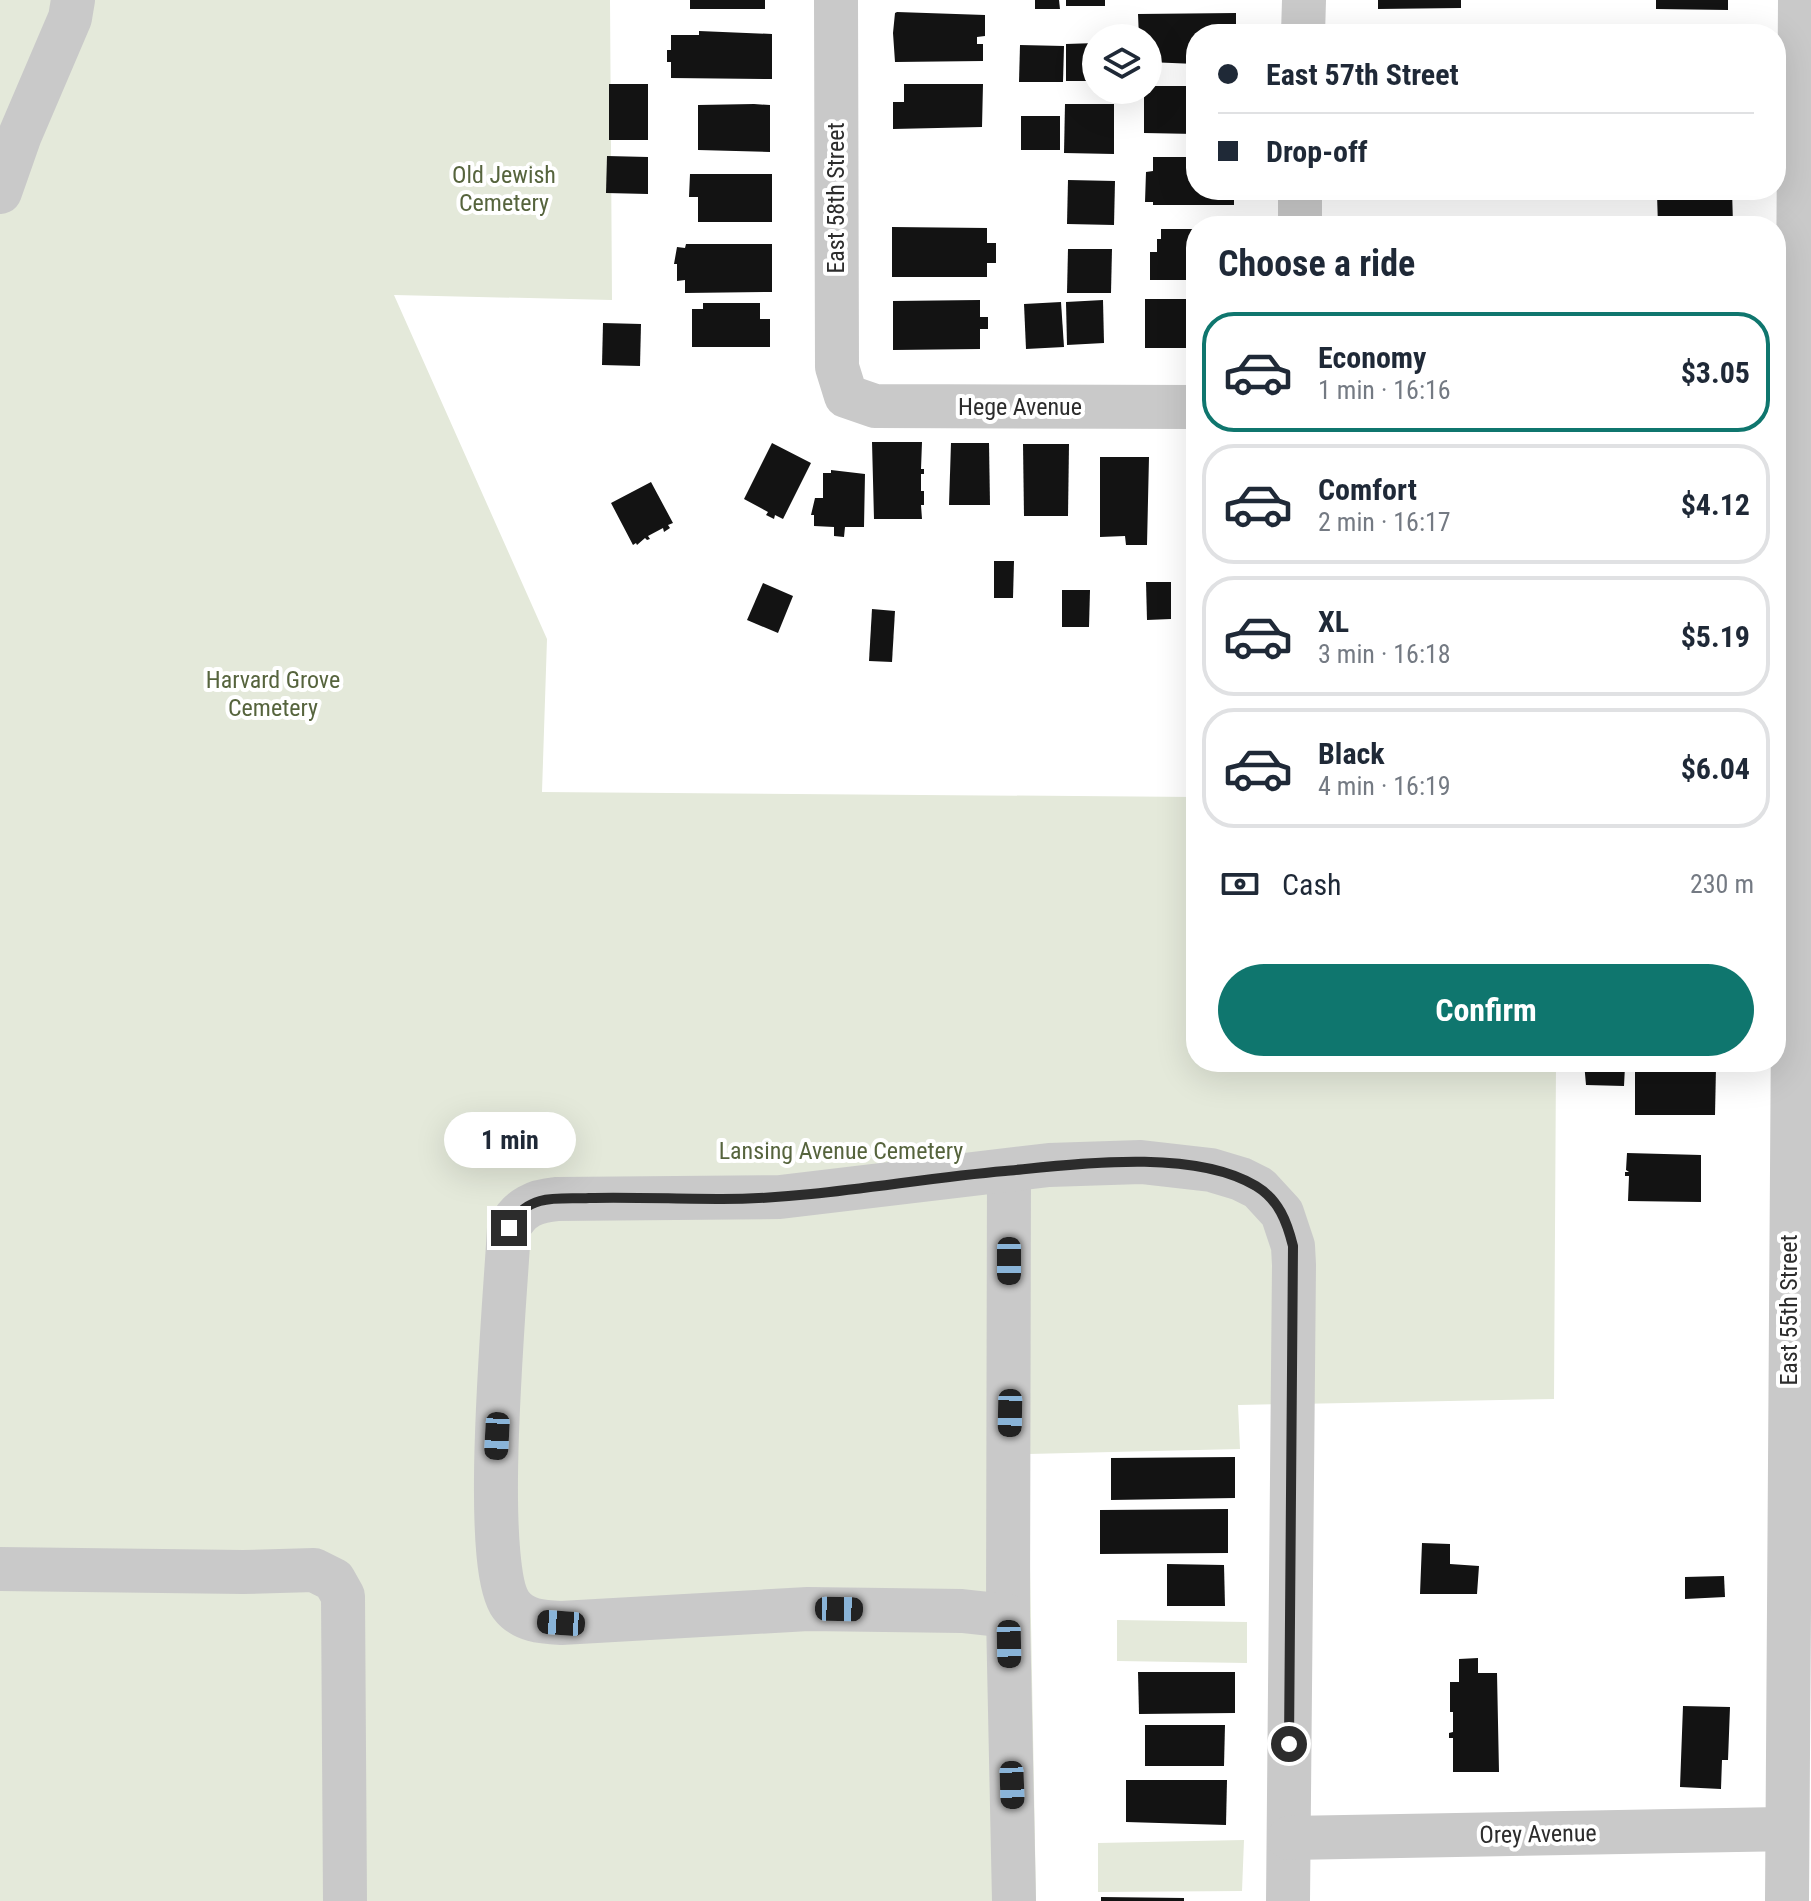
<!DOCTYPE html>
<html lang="en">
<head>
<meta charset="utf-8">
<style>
	:root { --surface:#fff; --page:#f2f2f3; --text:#1f2937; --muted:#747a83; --line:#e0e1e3; --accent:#0f766e }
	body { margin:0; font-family:"Roboto Condensed",sans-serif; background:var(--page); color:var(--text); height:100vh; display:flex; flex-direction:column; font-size:30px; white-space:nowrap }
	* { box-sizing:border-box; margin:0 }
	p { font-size:26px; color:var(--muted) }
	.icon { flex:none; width:44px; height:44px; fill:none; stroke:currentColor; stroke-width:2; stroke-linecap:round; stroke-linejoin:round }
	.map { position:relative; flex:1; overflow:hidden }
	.panel { position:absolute; left:1186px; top:216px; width:600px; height:856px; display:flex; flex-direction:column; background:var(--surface); border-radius:32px; box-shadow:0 8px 32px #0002 }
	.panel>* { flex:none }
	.hud { position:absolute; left:1186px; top:24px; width:600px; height:176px; border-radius:32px; box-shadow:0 8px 32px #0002; display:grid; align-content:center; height:176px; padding:0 32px; background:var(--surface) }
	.controls { position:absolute; left:1082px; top:24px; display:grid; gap:16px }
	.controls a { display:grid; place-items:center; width:80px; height:80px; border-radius:50%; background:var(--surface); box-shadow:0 8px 32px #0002; font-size:40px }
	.end { position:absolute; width:36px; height:36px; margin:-18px; border:10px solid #2c2c2c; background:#fff; box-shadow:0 0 0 4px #fff }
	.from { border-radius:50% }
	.bubble { position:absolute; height:56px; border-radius:28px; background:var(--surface); box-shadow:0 8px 32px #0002; font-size:26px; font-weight:700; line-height:56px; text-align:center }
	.car { position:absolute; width:24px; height:48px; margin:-24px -12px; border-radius:10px; box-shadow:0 0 6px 2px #0007; background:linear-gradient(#222 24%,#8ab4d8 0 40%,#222 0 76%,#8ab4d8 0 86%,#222 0) }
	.hud b { display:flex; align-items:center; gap:28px; height:76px; font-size:30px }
	.hud b+b { border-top:2px solid var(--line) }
	.hud i { width:20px; height:20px; background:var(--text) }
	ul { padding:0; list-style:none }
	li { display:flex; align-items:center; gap:24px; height:120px; margin:0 16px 12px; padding:0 16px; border:4px solid var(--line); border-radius:32px }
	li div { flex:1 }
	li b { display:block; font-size:30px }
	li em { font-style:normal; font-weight:700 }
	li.on { border-color:var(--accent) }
	li>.icon { width:72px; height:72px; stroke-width:1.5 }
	h2 { padding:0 32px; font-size:36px; line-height:96px }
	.pay { display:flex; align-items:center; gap:20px; height:88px; padding:0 32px; font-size:30px }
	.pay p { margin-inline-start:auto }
	.action { display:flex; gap:16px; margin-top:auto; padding:16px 32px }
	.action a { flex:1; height:92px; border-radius:48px; background:var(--accent); color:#fff; font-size:32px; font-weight:700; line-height:92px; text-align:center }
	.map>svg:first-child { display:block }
	.green { fill:#e4e9da }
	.building { fill:#131313 }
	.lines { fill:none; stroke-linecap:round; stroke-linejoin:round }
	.minor { stroke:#c9c9c9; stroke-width:44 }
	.route { stroke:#2c2c2c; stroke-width:10 }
	.labels { text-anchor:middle; stroke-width:8; stroke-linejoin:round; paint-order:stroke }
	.park-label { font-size:24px; fill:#56643d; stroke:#fff }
	.street-label { font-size:24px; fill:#2c2c2c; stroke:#fff }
</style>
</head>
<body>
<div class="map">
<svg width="1811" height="1901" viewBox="0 0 1811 1901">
	<rect width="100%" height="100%" fill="#fff"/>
	<g class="green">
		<path d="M0 0H610L612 300 394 295 547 639 542 792 1196 797V1062H1556L1554 1399 1238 1405 1240 1449 1028 1454 1036 1901H0Z"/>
		<path d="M1117 1620 1247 1622V1663L1117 1661Z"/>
		<path d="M1244 1840 1242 1891 1098 1892V1843Z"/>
	</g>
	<g class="building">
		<rect x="690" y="0" width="75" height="9"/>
		<path d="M1035 0H1059L1060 9H1035Z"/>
		<rect x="1066" y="0" width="39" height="6"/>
		<path d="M1378 0H1461V8L1378 9Z"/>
		<path d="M1656 0H1728V10L1656 9Z"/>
		<path d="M897 12 985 15V36L977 37V44H983V61L895 62 893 33 895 13Z"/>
		<path d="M1236 13V34H1196V64L1148 62V38H1139L1138 14Z"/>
		<path d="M699 31 772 34V79L671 78V62H667V50H671V35H699Z"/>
		<path d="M1096 43V81H1066V44Z"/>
		<path d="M1020 45 1064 46 1063 82H1019Z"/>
		<rect x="609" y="84" width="39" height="56"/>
		<path d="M904 84H983L982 127 893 129V102H904Z"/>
		<path d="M1148 86H1196V134L1144 133V90H1148Z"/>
		<path d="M754 104 770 105V152L698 150V105Z"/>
		<path d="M1065 104H1114V154L1064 153Z"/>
		<rect x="1021" y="116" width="39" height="34"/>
		<path d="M607 156 648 157V194L606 193Z"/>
		<path d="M1153 157H1196V190H1234V205H1153V202H1145L1146 172 1153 171Z"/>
		<path d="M690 174H772V222H698V197H689Z"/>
		<path d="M1068 180 1115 181 1114 225 1067 224Z"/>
		<path d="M1650 190H1732L1733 224 1658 226 1657 194H1650Z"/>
		<path d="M892 227 987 228V243H996V263H987V277H892Z"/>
		<path d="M1161 229H1196V280H1150V252H1157V239H1161Z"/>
		<path d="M686 244H772V292L685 293V280L677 281V264H674L677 247 685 248Z"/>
		<path d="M1068 249H1112L1111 293H1067Z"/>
		<rect x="1145" y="299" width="51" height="49"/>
		<path d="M980 300V317H988V329H980V349L893 350V301Z"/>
		<path d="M1103 300 1104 343 1067 345 1066 302Z"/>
		<path d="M1061 302 1064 347 1026 349 1024 304Z"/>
		<path d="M703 303H760V319H770V347H692V309H703Z"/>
		<path d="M603 323 641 324 640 366 602 365Z"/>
		<path d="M872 442H922L921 469H924V474H921V491H924V505H921L922 519H874Z"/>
		<path d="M772 443 811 463 783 519 775 515 774 519 766 515 768 512 744 499Z"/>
		<path d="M951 443H989L990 505H949Z"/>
		<path d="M1023 444H1069L1068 516H1024Z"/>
		<path d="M1100 457H1149L1147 545H1126L1125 536 1100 537Z"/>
		<path d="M831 470 865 474 864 527H845L844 537 834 536V527L814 526V515H811L815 498H823V473H831Z"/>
		<path d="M651 482 673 523 668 525 670 528 664 532 663 528 648 536 650 539 647 540 645 538 637 545 636 543 633 545 611 503Z"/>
		<path d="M994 561H1014L1013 598H994Z"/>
		<path d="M1146 582H1171V619L1147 620Z"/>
		<path d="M763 583 793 596 778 633 747 620Z"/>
		<path d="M1062 590H1090L1089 627H1062Z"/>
		<path d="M872 609 895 611 892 662 869 661Z"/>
		<path d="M1584 1062H1627V1066H1625L1624 1086 1586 1085Z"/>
		<path d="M1668 1065 1716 1067 1715 1115H1635V1067Z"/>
		<path d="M1627 1153 1701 1155V1202L1628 1201 1629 1176H1625V1172H1629L1626 1170Z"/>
		<path d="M1235 1457V1498L1111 1500V1458Z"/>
		<path d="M1228 1509V1553L1100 1554V1510Z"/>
		<path d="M1422 1543 1450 1544V1564L1479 1566 1477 1594H1420Z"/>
		<path d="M1167 1564 1224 1565 1225 1606H1167Z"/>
		<path d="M1724 1576 1725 1597 1685 1599V1577Z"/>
		<path d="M1478 1658V1673H1497L1499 1772H1453V1738H1449V1733L1453 1732V1712H1450V1682H1459V1659Z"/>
		<path d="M1138 1672H1235V1713L1139 1714Z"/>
		<path d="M1683 1706 1730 1707 1728 1760H1722L1721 1789 1680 1787Z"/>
		<path d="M1145 1725H1225L1224 1766H1145Z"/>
		<path d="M1126 1780H1227L1226 1825 1126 1822Z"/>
		<path d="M1101 1897 1184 1898V1901H1101Z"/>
	</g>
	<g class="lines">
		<g class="minor">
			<path d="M836 0 837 367 846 396 875 406 1196 407"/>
			<path d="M1303 34 1304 0"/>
			<path d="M0 192 20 135 70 18 73 0"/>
			<path d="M1300 226V190"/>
			<path d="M1009 1171 1008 1616 1014 1901"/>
			<path d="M0 1569 243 1572 314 1570 334 1580 343 1596 345 1901"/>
			<path d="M1008 1616 962 1611 808 1609 561 1623C542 1622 523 1621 511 1605 480 1563 506 1292 509 1228 520 1207 535 1201 557 1199L780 1197 1049 1165 1141 1162 1211 1170 1241 1179 1259 1188 1282 1213 1293 1246 1294 1265 1288 1901"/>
			<path d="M1289 1838 1787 1829"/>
			<path d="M1787 1901 1800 0"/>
		</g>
	</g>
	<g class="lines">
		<path class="route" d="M509 1228C516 1214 525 1205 540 1201 555 1197 573 1199 589 1198 633 1197 677 1199 722 1199 817 1199 911 1179 1005 1171 1076 1164 1193 1148 1256 1186 1279 1200 1287 1222 1293 1246L1289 1744"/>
	</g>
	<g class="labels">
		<g class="park-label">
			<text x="504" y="183">Old Jewish<tspan x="504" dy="28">Cemetery</tspan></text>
			<text x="273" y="688">Harvard Grove<tspan x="273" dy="28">Cemetery</tspan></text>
			<text x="841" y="1159">Lansing Avenue Cemetery</text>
		</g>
		<g class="street-label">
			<text transform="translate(836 198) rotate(-90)" y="8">East 58th Street</text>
			<text x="1020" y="415">Hege Avenue</text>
			<text transform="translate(1789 1310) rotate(-90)" y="8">East 55th Street</text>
			<text transform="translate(1538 1834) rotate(-1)" y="8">Orey Avenue</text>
		</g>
	</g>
</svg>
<div class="controls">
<a><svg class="icon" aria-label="layers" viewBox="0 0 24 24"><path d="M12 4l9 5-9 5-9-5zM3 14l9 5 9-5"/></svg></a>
</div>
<i class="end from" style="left:1289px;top:1744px"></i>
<i class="end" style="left:509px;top:1228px"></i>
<div class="bubble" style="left:444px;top:1112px;width:132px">1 min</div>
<i class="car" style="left:1009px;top:1261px;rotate:180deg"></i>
<i class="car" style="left:1010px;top:1413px;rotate:181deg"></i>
<i class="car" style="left:497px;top:1436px;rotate:183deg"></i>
<i class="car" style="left:839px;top:1609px;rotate:91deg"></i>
<i class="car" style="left:561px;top:1623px;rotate:274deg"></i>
<i class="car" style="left:1009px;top:1644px;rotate:179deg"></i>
<i class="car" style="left:1012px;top:1785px;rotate:178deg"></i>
<div class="hud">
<b><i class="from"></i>East 57th Street</b>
<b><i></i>Drop-off</b>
</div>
<section class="panel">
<h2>Choose a ride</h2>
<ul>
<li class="on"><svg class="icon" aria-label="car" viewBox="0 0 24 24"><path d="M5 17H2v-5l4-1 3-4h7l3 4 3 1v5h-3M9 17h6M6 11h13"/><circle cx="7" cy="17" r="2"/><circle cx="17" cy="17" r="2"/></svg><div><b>Economy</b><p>1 min · 16:16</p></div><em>$3.05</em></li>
<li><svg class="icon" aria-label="car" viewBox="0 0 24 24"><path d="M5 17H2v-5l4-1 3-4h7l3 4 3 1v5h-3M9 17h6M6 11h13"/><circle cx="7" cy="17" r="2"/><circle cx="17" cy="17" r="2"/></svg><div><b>Comfort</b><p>2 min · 16:17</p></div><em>$4.12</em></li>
<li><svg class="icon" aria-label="car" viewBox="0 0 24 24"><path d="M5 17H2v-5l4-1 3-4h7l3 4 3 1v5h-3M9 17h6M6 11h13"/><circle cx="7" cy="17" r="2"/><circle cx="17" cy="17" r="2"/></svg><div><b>XL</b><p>3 min · 16:18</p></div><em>$5.19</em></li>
<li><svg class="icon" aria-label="car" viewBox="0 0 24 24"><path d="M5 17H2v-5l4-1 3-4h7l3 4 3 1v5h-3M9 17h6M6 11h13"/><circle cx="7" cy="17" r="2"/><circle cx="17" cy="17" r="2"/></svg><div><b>Black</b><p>4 min · 16:19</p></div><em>$6.04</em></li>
</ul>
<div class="pay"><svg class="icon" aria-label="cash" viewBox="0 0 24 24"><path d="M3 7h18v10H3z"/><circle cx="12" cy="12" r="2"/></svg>Cash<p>230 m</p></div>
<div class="action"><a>Confirm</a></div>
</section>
</div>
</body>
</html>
